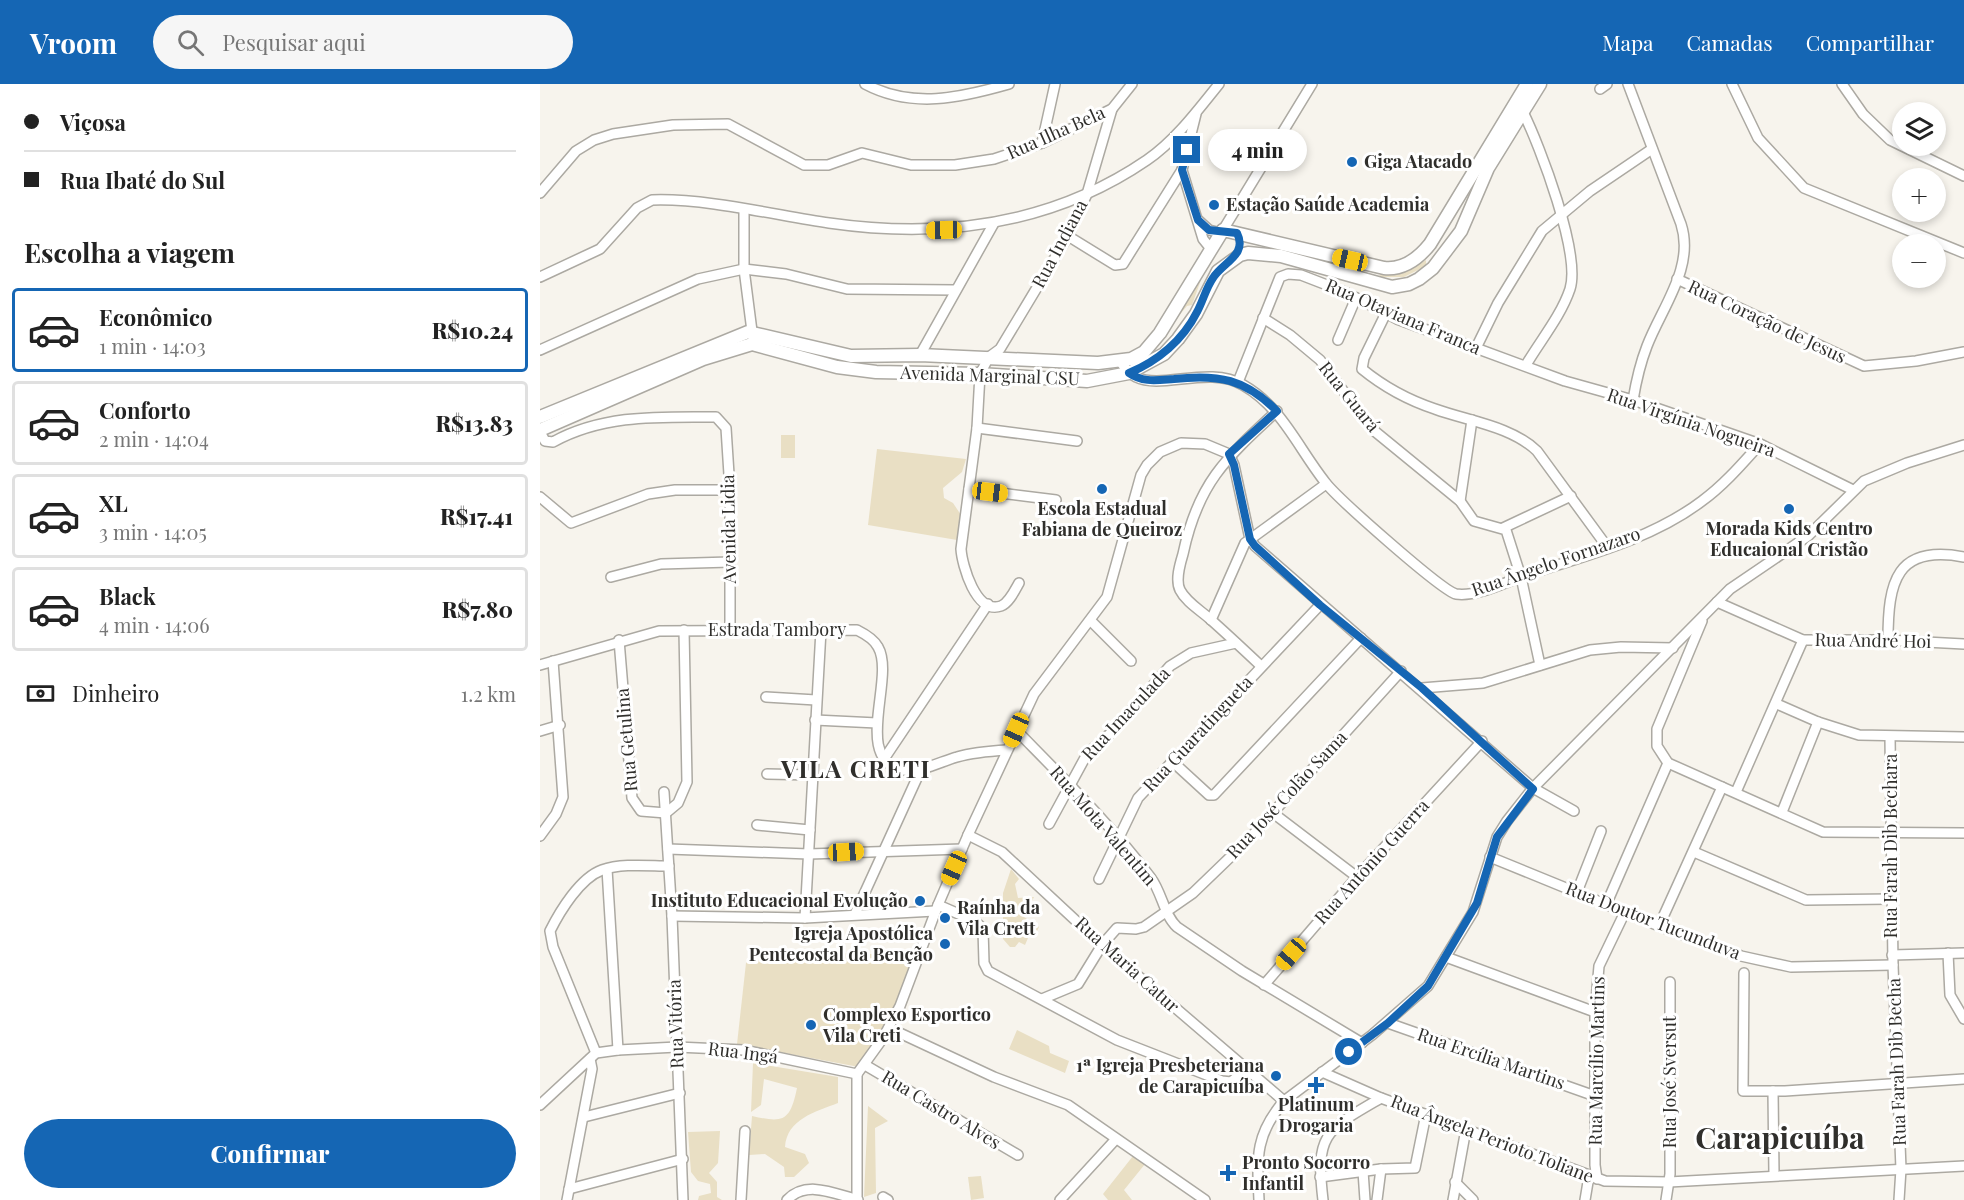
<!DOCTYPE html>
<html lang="pt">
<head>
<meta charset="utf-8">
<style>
	:root { --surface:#fff; --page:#f6f6f6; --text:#222; --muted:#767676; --line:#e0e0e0; --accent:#1566b4 }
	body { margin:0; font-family:"Playfair Display",serif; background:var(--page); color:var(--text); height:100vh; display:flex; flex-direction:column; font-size:22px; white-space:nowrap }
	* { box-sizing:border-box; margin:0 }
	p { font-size:20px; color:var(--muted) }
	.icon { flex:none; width:33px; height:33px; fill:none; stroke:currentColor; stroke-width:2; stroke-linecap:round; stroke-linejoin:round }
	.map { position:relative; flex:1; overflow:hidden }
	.details { display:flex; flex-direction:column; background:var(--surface); width:540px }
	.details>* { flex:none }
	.hud { display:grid; align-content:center; height:132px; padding:0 24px; background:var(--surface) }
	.tools { position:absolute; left:1352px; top:18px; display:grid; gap:12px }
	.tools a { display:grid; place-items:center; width:54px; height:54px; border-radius:50%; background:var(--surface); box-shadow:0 3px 9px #0003; font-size:30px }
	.end { position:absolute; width:27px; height:27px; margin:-14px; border:8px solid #1566b4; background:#fff; box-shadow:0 0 0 3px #fff }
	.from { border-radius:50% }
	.bubble { position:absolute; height:42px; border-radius:21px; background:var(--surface); box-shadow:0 3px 9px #0003; font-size:20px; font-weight:800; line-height:42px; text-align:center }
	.car { position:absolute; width:18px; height:36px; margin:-18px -9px; border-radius:8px; box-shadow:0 0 4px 2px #0007; background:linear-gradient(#f5c518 24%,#345 0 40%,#f5c518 0 76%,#345 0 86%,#f5c518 0) }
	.hud b { display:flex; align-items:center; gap:21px; height:57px; font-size:22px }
	.hud b+b { border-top:2px solid var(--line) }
	.hud i { width:15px; height:15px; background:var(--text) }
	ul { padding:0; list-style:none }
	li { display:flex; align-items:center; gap:18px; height:84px; margin:0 12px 9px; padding:0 12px; border:3px solid var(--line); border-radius:6px }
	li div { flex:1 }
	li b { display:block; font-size:22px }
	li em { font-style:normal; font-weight:800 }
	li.active { border-color:var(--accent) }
	li>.icon { width:54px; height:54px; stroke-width:1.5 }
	h2 { padding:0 24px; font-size:27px; line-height:72px }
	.pay { display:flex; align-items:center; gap:15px; height:66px; padding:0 24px; font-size:22px }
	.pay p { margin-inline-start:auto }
	.button { display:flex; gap:12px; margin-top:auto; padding:12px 24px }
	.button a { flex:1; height:69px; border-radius:36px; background:var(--accent); color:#fff; font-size:24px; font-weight:800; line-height:69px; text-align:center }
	header { display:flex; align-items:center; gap:36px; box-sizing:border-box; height:84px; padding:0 30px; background:var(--accent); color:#fff }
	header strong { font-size:28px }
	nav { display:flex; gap:33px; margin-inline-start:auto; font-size:21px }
	.search { width:420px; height:54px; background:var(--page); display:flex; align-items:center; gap:15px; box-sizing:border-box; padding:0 21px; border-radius:33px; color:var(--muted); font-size:22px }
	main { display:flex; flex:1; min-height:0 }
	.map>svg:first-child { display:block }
	.green { fill:#e9dfc4 }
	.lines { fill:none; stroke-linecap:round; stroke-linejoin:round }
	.minor-casing { stroke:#aca9a2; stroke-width:12 }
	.major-casing { stroke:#aca9a2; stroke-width:15 }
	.minor { stroke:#fff; stroke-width:9 }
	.major { stroke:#fff; stroke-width:12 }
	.route { stroke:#1566b4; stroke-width:8 }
	.poi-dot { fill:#1566b4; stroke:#fff; stroke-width:2 }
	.labels { text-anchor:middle; stroke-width:6; stroke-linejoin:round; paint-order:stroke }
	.street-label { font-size:18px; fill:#302f2c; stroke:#fff }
	.poi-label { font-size:18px; font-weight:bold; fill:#302f2c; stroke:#fff; text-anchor:start }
	.district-label { font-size:24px; font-weight:bold; letter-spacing:1.5px; fill:#302f2c; stroke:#fff }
	.town-label { font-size:30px; font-weight:bold; fill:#302f2c; stroke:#fff }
</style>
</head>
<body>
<header>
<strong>Vroom</strong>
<div class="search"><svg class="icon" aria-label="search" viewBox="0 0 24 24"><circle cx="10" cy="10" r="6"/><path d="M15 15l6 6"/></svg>Pesquisar aqui</div>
<nav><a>Mapa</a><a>Camadas</a><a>Compartilhar</a></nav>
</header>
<main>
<section class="details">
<div class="hud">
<b><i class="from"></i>Viçosa</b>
<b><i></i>Rua Ibaté do Sul</b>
</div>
<h2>Escolha a viagem</h2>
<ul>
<li class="active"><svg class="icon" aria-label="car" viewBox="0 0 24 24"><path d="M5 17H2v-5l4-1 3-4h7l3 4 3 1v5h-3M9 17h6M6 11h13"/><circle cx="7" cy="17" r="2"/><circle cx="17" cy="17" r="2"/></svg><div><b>Econômico</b><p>1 min · 14:03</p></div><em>R$10.24</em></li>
<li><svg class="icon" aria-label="car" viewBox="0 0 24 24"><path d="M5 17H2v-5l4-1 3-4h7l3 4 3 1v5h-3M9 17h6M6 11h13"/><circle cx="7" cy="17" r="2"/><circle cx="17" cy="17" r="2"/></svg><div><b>Conforto</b><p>2 min · 14:04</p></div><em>R$13.83</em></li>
<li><svg class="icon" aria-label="car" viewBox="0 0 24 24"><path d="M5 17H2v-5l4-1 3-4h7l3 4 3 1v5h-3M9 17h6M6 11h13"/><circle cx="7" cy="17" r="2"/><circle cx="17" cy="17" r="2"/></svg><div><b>XL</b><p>3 min · 14:05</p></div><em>R$17.41</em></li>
<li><svg class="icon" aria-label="car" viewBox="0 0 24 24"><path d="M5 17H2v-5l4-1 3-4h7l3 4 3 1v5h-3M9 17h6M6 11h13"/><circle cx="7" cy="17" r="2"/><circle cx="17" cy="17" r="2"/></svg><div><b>Black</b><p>4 min · 14:06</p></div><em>R$7.80</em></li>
</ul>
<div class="pay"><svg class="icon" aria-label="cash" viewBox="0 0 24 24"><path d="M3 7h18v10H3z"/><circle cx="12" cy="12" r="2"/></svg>Dinheiro<p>1.2 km</p></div>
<div class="button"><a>Confirmar</a></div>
</section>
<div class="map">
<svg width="1424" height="1116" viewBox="0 0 1424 1116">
	<rect width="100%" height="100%" fill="#f7f4ed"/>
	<g class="green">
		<path d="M886 176V182L864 193H838L843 188H863Z"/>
		<path d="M662 193 652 221 647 222 631 241Z"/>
		<rect x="241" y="351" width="14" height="23"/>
		<path d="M337 365 426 375 422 388 403 404 404 414 413 419 421 431 417 456 328 441Z"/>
		<path d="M471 785 479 795 475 800 478 814 494 813 484 833 499 843 496 849 491 847 485 861 479 858 475 863H470L463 855V809Z"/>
		<path d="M217 866 360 871 370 885 355 923 319 983 197 960 206 879Z"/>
		<path d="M477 946 509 962 510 969 529 977 525 989 469 965Z"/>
		<path d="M213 979 298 993V1019C275 1028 247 1035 245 1063L265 1070 269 1079 254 1093H245L244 1083 225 1070 209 1071 212 1032C243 1039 250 1038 257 1004L224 995 221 1021 211 1028Z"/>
		<path d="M328 1022 348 1037 335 1044 336 1109 324 1113Z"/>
		<path d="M180 1047 178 1079 169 1089 177 1098V1113L182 1116H158L159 1112 171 1109 170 1100 158 1097 151 1088 148 1048Z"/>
		<path d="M593 1072 605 1080 584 1106 592 1116H568L563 1110Z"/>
		<path d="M441 1092 444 1114 431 1116 428 1093Z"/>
	</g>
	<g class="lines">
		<g class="minor-casing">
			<g id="minor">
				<path d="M325 0C372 25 420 14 469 0"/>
				<path d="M1088 0 1141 140C1155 183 1122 223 1107 262 1100 280 1096 298 1093 316"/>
				<path d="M1192 0 1218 54 1264 104 1424 169"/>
				<path d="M1302 0 1323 30 1350 56 1424 92"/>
				<path d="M1060 5 1067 0"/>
				<path d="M983 28C1000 62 1041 170 1030 205 1021 232 1000 257 986 281"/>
				<path d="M656 30 642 86 663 155 671 165"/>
				<path d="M502 59 515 0"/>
				<path d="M0 109 36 67 54 56 73 50 133 41 188 40 264 81H288L322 69 371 81H415L454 75 502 59 572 25 592 0"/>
				<path d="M204 126V185L213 255"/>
				<path d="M658 136 669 146 681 149"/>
				<path d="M683 146 772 0"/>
				<path d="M528 152 575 181 583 180 642 86"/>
				<path d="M0 193 60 165 97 124 112 116C165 114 235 131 289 139 401 155 512 141 607 76 635 57 658 26 679 0"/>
				<path d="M1137 195 1324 282 1376 277 1424 268"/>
				<path d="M846 229 824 274 822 285C844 303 868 316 895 325 928 337 971 342 997 367L1068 464"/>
				<path d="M723 234 750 251 780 276 832 345 920 417 934 437 966 446 981 493 1000 581"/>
				<path d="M798 256 816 214"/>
				<path d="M936 264 958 219 1002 147 1050 107 1112 65"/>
				<path d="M0 266 158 195 204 185 246 190 307 205 415 206"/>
				<path d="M380 271 454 139"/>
				<path d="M580 277C585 284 589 290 596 293 622 306 669 281 703 301 742 323 758 364 785 398 797 414 901 506 916 510 938 513 965 498 986 491 1045 472 1112 455 1162 417 1184 401 1202 380 1220 360"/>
				<path d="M698 298 740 193 748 190 761 191 805 208 857 235 1025 297 1093 316 1220 360 1313 406"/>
				<path d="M437 344 537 357"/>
				<path d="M0 348 5 357 13 358C64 330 119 333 176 333L186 344 190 406V546"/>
				<path d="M429 405 516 416"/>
				<path d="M0 413 31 439 108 410 135 406H190"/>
				<path d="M920 417 932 336"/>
				<path d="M963 444 1031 412"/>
				<path d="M71 493 121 480 190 478"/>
				<path d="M479 499C475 506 469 519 461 522 436 531 422 481 421 465L437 344 440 290 449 273 460 265 528 152 547 110 572 25"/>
				<path d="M1177 518 1263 556H1348L1424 560"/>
				<path d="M671 536 705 459 786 400"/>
				<path d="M551 537 591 577"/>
				<path d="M1162 537 1117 645V662L1128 679 1283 748 1424 749"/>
				<path d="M79 556 92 714 101 727 126 729 138 719 147 698 144 546"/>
				<path d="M1348 556C1348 498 1356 460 1424 473"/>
				<path d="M0 581 119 547 317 546C325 550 334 555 338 563 356 594 311 677 364 686 380 689 402 677 417 673 434 668 450 667 467 666"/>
				<path d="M721 582C704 566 687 550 670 535 660 526 646 518 640 506 635 496 640 480 643 470 658 399 686 374 737 327"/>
				<path d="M882 604 943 599 1050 566 1081 563 1133 564"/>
				<path d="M226 613 276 616"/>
				<path d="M1237 620 1278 638 1319 651 1424 653"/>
				<path d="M275 636 337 639"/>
				<path d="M476 646C523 694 571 741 611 794 622 809 624 831 637 843L702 887 822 959"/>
				<path d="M0 647 20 641"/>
				<path d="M1350 653 1353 881 1361 1085 1359 1116"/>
				<path d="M344 675 448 520"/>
				<path d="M633 678 669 711H674L821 554"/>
				<path d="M227 690 273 691"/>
				<path d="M124 708 132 832 143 1116"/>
				<path d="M1196 708 1263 556"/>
				<path d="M1242 728 1278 638"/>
				<path d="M733 729 817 793"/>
				<path d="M509 740 547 670 574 646 630 582 651 569 696 559"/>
				<path d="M217 741 270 746"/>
				<path d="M428 751 462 768 562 861 744 1017"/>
				<path d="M0 752 16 730 23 713 13 577"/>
				<path d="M128 765 269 770 422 765"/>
				<path d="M1154 768 1266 816 1351 815"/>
				<path d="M950 773 1119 842 1201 872 1251 883 1353 881"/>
				<path d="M67 785 78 966"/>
				<path d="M559 795 598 714 780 521"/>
				<path d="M1037 808 1061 747"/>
				<path d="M398 821 435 837 443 845 444 879 448 887 577 956 682 997 691 998 708 984"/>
				<path d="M1066 821 1128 679"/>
				<path d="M315 830 382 683"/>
				<path d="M132 832 265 834 395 827"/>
				<path d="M265 834 281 546"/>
				<path d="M1119 842 1182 703"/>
				<path d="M1408 869 1410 911 1424 935"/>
				<path d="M1352 871 1424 869"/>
				<path d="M906 873 1055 928"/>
				<path d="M1204 889 1203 1007H1245L1424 995"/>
				<path d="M724 901 817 793 942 657"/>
				<path d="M502 915 538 900 562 861 577 844 596 845 604 843 653 809 710 754 861 587"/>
				<path d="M848 939 1055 1012"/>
				<path d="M349 944 454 993 528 1021 665 1116"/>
				<path d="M56 969 13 863 10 847C20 827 40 794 62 786 82 779 109 782 129 782"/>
				<path d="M325 981 478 1071"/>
				<path d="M782 988 841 1014 1065 1097 1129 1098 1424 1082"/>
				<path d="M317 990 343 954 360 922 398 821 428 751 494 610 567 513 601 391 607 381 620 368 641 359 665 360 689 370 694 381 710 455 715 462 993 704 1034 727"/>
				<path d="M1233 1007 1234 1091"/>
				<path d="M0 1021 56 969 78 966 137 963 204 966 317 990"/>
				<path d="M44 1033 140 1009"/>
				<path d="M823 1087 825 1116"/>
				<path d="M780 1093 841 1085 875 1084 886 1030"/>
				<path d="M1057 1095 1055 1081V928L1059 882 1085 828"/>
				<path d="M915 1098 933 1116"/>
				<path d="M29 1105 143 1075"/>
				<path d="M343 1113 348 1116"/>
				<path d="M27 1116 52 985 50 975"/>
				<path d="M201 1116 205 1047"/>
				<path d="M247 1116C266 1096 293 1109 318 1116"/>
				<path d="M317 1116V990"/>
				<path d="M520 1116 576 1055"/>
				<path d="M719 1116C717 1073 715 1051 744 1017L832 951 888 902 933 828 957 753 967 737 993 704 1190 505 1268 452 1324 397 1367 379 1424 361"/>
				<path d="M783 1116C775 1049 786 1046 841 1014"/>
				<path d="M837 1116 841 1085"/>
				<path d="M913 1116 926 1045"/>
				<path d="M1045 1116 1049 1092"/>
				<path d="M1126 1116 1130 1090V898"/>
			</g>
		</g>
		<g class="major-casing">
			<g id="major">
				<path d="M0 333 208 248 311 272 380 271 558 279 591 275 604 268 620 249 683 146 844 184C863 186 878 175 890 160L987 0"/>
				<path d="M0 346 163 275 212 260 297 283 336 288 440 290 547 297 589 289 624 270 638 255 656 230 678 187 700 171 708 169 741 172 852 203 869 200 879 195 893 184 921 147 948 84 1000 0"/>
			</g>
		</g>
		<use href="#minor" class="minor"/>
		<use href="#major" class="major"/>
	</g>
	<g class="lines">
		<path class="route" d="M647 66 642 86 658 136 669 146 697 149C708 171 683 178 673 194 666 204 663 217 657 228 643 256 618 277 589 289 603 299 618 296 634 295 679 290 705 295 737 327L689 370 694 381 710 455 715 462 780 521 882 604 993 705 957 753 937 819 888 902 848 939 809 968"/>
	</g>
	<g class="poi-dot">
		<circle cx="812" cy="78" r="6"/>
		<circle cx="674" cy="121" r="6"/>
		<circle cx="562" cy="405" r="6"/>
		<circle cx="1249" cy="425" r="6"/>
		<circle cx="380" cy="817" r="6"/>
		<circle cx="405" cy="834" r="6"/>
		<circle cx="405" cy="860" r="6"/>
		<circle cx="271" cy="941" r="6"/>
		<circle cx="736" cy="992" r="6"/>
		<path d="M773 992h6v6h6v6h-6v6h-6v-6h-6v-6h6z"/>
		<path d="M685 1080h6v6h6v6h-6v6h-6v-6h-6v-6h6z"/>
	</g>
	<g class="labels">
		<g class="street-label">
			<text transform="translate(516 49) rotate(-24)" y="6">Rua Ilha Bela</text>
			<text transform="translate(520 160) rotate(-62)" y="6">Rua Indiana</text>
			<text transform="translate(863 233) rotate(23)" y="6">Rua Otaviana Franca</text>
			<text transform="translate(1227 238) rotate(25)" y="6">Rua Coração de Jesus</text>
			<text transform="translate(450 292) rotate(2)" y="6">Avenida Marginal CSU</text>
			<text transform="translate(809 313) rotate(51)" y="6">Rua Guará</text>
			<text transform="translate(1151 339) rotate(19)" y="6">Rua Virgínia Nogueira</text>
			<text transform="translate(189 445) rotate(-91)" y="6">Avenida Lidia</text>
			<text transform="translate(1016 478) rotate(-19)" y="6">Rua Ângelo Fornazaro</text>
			<text x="237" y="552">Estrada Tambory</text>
			<text transform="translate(1333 557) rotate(1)" y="6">Rua André Hoi</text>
			<text transform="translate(586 630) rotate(-47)" y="6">Rua Imaculada</text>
			<text transform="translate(658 650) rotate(-47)" y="6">Rua Guaratingueta</text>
			<text transform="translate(87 656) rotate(-95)" y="6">Rua Getulina</text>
			<text transform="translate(747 711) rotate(-47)" y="6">Rua José Colão Sama</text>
			<text transform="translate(563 742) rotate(49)" y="6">Rua Mota Valentim</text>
			<text transform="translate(1351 762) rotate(-90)" y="6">Rua Farah Dib Bechara</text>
			<text transform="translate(832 778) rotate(-48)" y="6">Rua Antônio Guerra</text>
			<text transform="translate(1113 837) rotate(21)" y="6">Rua Doutor Tucunduva</text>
			<text transform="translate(587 881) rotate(42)" y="6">Rua Maria Catur</text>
			<text transform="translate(136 940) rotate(-92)" y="6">Rua Vitória</text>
			<text transform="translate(203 969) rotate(7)" y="6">Rua Ingá</text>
			<text transform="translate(951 975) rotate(19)" y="6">Rua Ercília Martins</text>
			<text transform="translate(1057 977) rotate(-89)" y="6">Rua Marcílio Martins</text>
			<text transform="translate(1357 978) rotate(-92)" y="6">Rua Farah Dib Becha</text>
			<text transform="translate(1130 998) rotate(-90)" y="6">Rua José Sversut</text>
			<text transform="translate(401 1026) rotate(31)" y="6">Rua Castro Alves</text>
			<text transform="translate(952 1055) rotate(21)" y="6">Rua Ângela Perioto Toliane</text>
		</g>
		<g class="poi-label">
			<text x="824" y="84">Giga Atacado</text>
			<text x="686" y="127">Estação Saúde Academia</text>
			<text x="562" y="431" text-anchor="middle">Escola Estadual<tspan x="562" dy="21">Fabiana de Queiroz</tspan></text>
			<text x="1249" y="451" text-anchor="middle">Morada Kids Centro<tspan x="1249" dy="21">Educaional Cristão</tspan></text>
			<text x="368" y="823" text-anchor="end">Instituto Educacional Evolução</text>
			<text x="417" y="830">Raínha da<tspan x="417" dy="21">Vila Crett</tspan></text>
			<text x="393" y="856" text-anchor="end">Igreja Apostólica<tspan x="393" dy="21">Pentecostal da Benção</tspan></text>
			<text x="283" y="937">Complexo Esportico<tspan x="283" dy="21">Vila Creti</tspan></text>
			<text x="724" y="988" text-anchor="end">1ª Igreja Presbeteriana<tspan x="724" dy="21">de Carapicuíba</tspan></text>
			<text x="776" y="1027" text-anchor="middle">Platinum<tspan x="776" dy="21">Drogaria</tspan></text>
			<text x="702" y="1085">Pronto Socorro<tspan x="702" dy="21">Infantil</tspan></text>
		</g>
		<g class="district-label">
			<text x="316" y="694">VILA CRETI</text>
		</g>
		<g class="town-label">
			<text x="1240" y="1065">Carapicuíba</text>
		</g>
	</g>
</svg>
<div class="tools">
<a><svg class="icon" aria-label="layers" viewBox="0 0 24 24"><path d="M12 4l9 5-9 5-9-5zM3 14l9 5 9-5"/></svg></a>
<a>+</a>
<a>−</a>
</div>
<i class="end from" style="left:809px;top:968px"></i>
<i class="end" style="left:647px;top:66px"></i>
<div class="bubble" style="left:668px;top:45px;width:99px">4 min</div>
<i class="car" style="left:404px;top:146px;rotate:269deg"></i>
<i class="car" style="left:810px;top:176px;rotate:283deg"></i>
<i class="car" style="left:450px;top:408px;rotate:97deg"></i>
<i class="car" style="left:476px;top:646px;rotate:204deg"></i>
<i class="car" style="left:306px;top:768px;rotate:87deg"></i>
<i class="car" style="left:414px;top:784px;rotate:204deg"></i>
<i class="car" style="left:751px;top:870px;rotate:221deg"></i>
</div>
</main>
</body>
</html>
